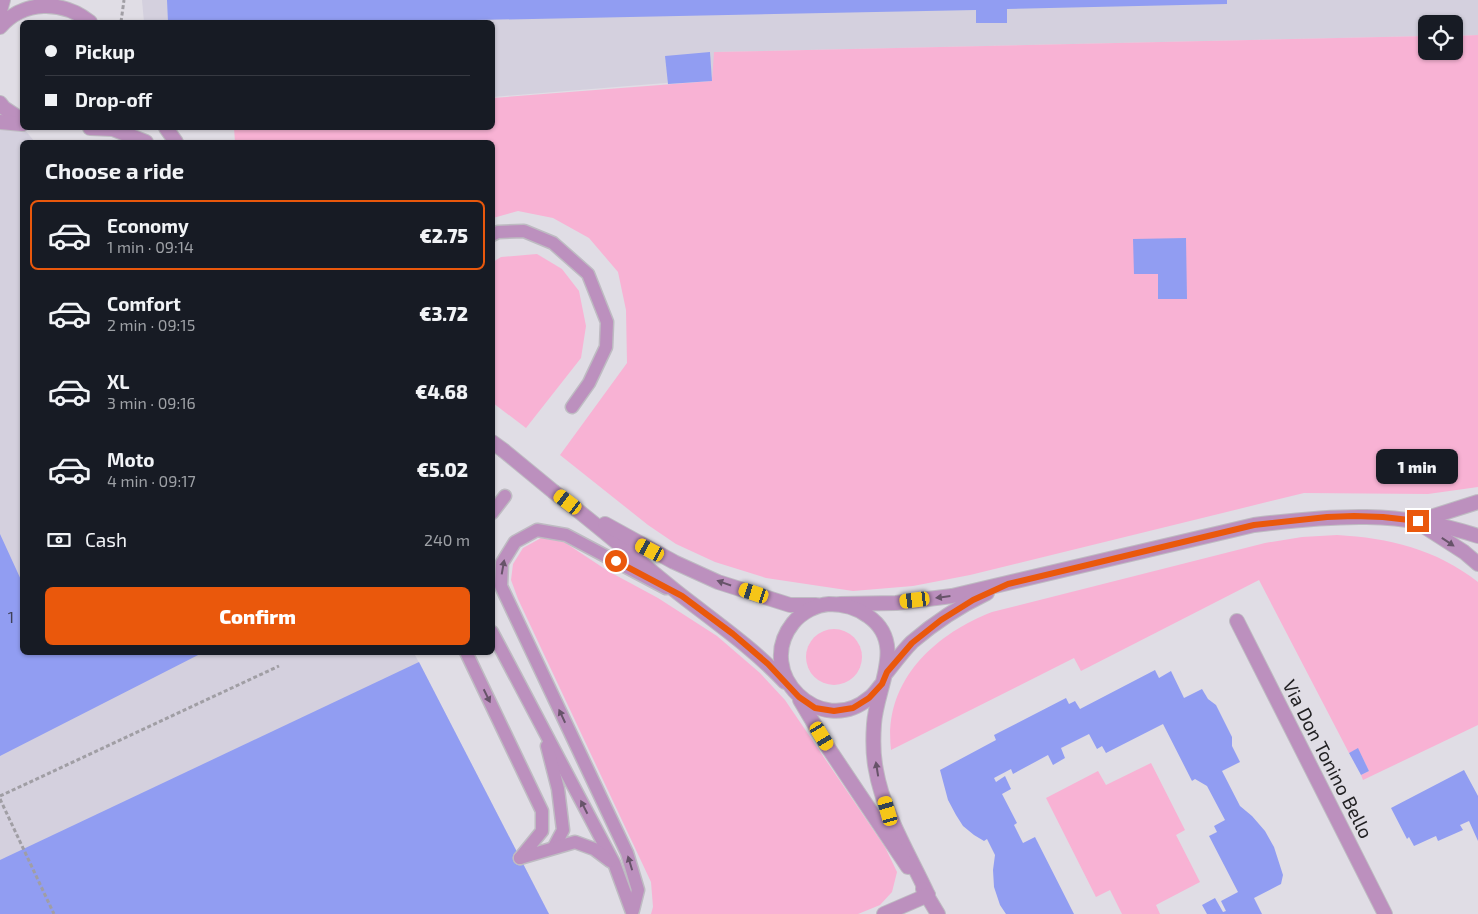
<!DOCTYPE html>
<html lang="en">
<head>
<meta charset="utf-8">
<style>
	:root { --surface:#171b24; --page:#242831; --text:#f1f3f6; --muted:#9ea1a6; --line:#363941; --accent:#ea580c }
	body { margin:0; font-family:"Exo 2",sans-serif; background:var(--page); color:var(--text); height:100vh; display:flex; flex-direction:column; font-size:19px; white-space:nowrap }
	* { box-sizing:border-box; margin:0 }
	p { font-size:16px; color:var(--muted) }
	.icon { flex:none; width:28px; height:28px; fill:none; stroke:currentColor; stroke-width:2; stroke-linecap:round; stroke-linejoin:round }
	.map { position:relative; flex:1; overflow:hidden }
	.side { position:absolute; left:20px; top:140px; width:475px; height:515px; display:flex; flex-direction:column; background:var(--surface); border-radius:8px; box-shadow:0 1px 4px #0004 }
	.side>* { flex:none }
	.guide { position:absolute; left:20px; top:20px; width:475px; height:110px; border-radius:8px; box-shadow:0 1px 4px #0004; display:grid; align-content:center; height:110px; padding:0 25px; background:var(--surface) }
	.fabs { position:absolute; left:1418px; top:15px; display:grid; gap:10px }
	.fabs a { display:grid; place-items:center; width:45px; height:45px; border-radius:8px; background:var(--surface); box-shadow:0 1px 4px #0004; font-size:25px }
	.end { position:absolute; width:22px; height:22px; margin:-11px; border:6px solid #ea580c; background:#fff; box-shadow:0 0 0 2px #fff }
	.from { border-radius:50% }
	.bubble { position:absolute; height:35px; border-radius:8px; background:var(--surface); box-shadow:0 1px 4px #0004; font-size:16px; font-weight:800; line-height:35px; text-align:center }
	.car { position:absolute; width:15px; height:30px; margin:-15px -8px; border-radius:6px; box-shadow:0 0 4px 1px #0007; background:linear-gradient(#f5c518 24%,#345 0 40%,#f5c518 0 76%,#345 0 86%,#f5c518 0) }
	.guide b { display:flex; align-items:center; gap:18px; height:48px; font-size:19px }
	.guide b+b { border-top:1px solid var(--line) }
	.guide i { width:12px; height:12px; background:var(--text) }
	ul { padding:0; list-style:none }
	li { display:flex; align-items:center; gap:15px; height:70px; margin:0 10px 8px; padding:0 15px; border:2px solid transparent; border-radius:8px }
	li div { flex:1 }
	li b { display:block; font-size:19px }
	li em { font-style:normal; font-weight:800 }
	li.on { border-color:var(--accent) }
	li>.icon { width:45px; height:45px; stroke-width:1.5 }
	h2 { padding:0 25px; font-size:22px; line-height:60px }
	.pay { display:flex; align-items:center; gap:12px; height:55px; padding:0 25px; font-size:19px }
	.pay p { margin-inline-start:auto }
	.cta { display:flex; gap:10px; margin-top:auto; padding:10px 25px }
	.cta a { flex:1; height:58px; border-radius:8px; background:var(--accent); color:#fff; font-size:20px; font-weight:800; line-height:58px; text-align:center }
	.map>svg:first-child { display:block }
	.built { fill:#d4d0de }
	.green { fill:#f8b2d4 }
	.building { fill:#919df2 }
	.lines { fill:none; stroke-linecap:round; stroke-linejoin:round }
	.service-casing { stroke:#bebbc2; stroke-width:15 }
	.minor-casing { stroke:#bebbc2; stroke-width:16 }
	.path { stroke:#a09ea4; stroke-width:3; stroke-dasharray:4 2.5; stroke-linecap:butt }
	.service { stroke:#bc90be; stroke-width:12 }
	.minor { stroke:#bc90be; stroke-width:14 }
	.minor-bridge-casing { stroke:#bebbc2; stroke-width:16; stroke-linecap:butt }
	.minor-bridge { stroke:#bc90be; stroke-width:14 }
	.oneway { fill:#675369 }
	.route { stroke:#ea580c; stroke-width:6 }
	.labels { text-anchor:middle; stroke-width:4.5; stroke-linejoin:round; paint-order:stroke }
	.number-label { font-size:16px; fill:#3e4057 }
	.street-label { font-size:19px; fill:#222123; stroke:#e0dde5 }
</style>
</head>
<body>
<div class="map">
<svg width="1478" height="914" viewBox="0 0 1478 914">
	<rect width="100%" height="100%" fill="#e0dde5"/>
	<g class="built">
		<path d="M142 0H1478V35L1454 36V24H1426V36L714 52 715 79 493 97 492 22H144Z"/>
		<path d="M20 124 35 142H22V652L414 653 549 914H0V129Z"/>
	</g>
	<g class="green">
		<path d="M1478 35V487L1428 494 1304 493 970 575 913 586 853 591 766 578 715 562 676 544 648 525 560 455 627 363 626 310 618 272 589 238 553 218 518 211 493 218 492 142H235L234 128H492L493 98 712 81 714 52 1426 36V51H1454V36Z"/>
		<path d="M537 254 562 269 579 291 586 326 581 358 526 428 493 403V262L501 257Z"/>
		<path d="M1337 535C1389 538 1436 549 1478 582V725L1363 780 1361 775 1369 771 1358 749 1349 753 1259 580 1081 671 1074 658 891 750C883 682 933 635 992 612L1265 543 1302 537Z"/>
		<path d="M541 538 564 542 608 571 658 598 717 636 760 673 785 700 885 847 897 872 892 892 880 905 858 914H651L653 907 651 882 518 599 511 580 513 564 523 548Z"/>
		<circle cx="834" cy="657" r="28"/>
		<path d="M1151 763 1185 830 1176 835 1200 882 1156 905 1160 914H1122L1110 890 1096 897 1046 798 1098 771 1106 785Z"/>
	</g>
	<g class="building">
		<path d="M167 0H1227V4L1007 9V23H976V10L379 22H168Z"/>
		<path d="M710 52 712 81 668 84 665 56Z"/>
		<path d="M1186 238 1187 299H1158V274H1134L1133 239Z"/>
		<path d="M0 534 22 582V652H204L0 756Z"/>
		<path d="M419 662 549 914H0V860Z"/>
		<path d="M1155 670 1159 678 1171 671 1184 698 1202 689 1208 699 1216 705 1232 737V746L1240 762 1222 771 1240 806 1252 816 1265 831 1274 847 1283 875 1281 884 1254 898 1262 914H1207L1202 905 1215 898 1223 912 1226 911 1221 901 1238 892 1209 836 1217 832 1214 826 1225 820 1207 786 1195 779 1192 781 1163 724 1106 753 1102 746 1097 749 1089 734 1061 748 1065 758 1053 765 1048 755 1013 774 1011 769 994 778 996 782 1005 776 1011 789 1002 794 1017 823 1014 825 1023 843 1035 837 1074 914H1006L1000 905 994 887 993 870 995 855 987 839 984 841 974 835 963 826 956 815 948 800 940 770 996 740 994 735 1066 698 1069 704 1075 701 1080 709Z"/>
		<path d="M1358 748 1369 771 1361 775 1349 753Z"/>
		<path d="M1464 770 1478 796V841L1469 821 1460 825 1463 830 1438 841 1436 836 1414 846 1409 837 1407 839 1391 808Z"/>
	</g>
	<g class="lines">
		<g class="service-casing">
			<g id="service">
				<path d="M492 235 498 232 524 231 553 243 588 274 607 322 606 347 589 383 572 407"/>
				<path d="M492 513 505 496"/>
				<path d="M492 632 614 863 632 912"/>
				<path d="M466 652 542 811V831L520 858"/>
				<path d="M547 746 558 789 563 830 554 847"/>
				<path d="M520 858 575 842 594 849 610 861"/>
				<path d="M633 910 638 890 627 853 501 586 502 563 515 542 537 530 566 535 666 588"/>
			</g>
		</g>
		<g class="minor-casing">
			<g id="minor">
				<path d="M0 11 3 0"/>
				<path d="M0 27C24 0 62 0 90 22"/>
				<path d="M0 103 4 108 22 120"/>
				<path d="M0 122 22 124"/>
				<path d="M90 128 113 129 146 142"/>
				<path d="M166 128 176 142"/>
				<path d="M492 442 503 450"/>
				<path d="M554 492C598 525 639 562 682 596 718 624 754 649 785 682"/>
				<path d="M1418 521 1478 502"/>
				<path d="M605 524 674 562 718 582 790 605H816"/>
				<path d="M1422 525 1464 552 1478 564"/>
				<path d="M840 604 896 603 952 596 1254 525C1335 515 1399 510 1478 536"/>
				<path d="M1237 621 1385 914"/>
				<path d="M887 672C895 662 903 651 912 642 934 623 960 606 987 593"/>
				<path d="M882 684C878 688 874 695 869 698 821 739 753 673 793 623 802 612 816 605 829 604 844 604 856 607 868 616 907 643 876 688 874 724 873 738 873 756 876 770 883 812 910 856 928 895"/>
				<path d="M800 700 829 749 908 867"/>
				<path d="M923 889 938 914"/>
				<path d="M884 914 928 895"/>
			</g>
		</g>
		<g class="path">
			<path d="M121 22 124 0"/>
			<path d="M0 796 279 666"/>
			<path d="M0 799 54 914"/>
		</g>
		<use href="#service" class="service"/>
		<use href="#minor" class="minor"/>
		<g class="minor-bridge-casing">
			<path id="minor-bridge" d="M503 450 554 492"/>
		</g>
		<use href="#minor-bridge" class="minor-bridge"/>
	</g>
	<defs><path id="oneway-solid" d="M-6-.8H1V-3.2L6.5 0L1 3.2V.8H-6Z" transform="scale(1.25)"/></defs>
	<g class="oneway">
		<use href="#oneway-solid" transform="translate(1448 542) rotate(34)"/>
		<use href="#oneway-solid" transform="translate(503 567) rotate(-80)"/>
		<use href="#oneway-solid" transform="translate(724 583) rotate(-161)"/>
		<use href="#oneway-solid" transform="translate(943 597) rotate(173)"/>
		<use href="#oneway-solid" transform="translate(487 696) rotate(64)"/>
		<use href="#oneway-solid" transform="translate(562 716) rotate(-115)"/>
		<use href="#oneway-solid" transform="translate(877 769) rotate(-99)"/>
		<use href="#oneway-solid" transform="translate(584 807) rotate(-117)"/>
		<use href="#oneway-solid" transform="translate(630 863) rotate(-107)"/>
	</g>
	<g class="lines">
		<path class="route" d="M616 561 682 596 733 634 768 664 799 697 815 708 834 711 853 708 869 698 882 684 887 672 912 643 941 620 973 600 1008 584 1254 525 1327 517 1354 516 1383 517 1418 521"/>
	</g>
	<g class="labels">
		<g class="number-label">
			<text x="11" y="623">1</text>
		</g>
		<g class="street-label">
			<text transform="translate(1328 759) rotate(63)" y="7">Via Don Tonino Bello</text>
		</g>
	</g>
</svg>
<div class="fabs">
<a><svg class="icon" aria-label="locate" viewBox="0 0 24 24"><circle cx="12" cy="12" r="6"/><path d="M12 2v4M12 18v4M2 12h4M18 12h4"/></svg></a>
</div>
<i class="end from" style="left:616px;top:561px"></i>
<i class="end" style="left:1418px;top:521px"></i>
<div class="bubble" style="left:1376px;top:449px;width:82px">1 min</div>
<i class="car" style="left:568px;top:502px;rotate:307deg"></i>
<i class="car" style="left:650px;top:550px;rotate:298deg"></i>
<i class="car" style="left:754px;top:593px;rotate:288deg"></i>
<i class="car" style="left:915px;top:600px;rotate:263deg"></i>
<i class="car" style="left:822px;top:736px;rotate:149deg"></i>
<i class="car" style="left:888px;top:811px;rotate:344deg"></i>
<div class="guide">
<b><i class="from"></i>Pickup</b>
<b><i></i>Drop-off</b>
</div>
<section class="side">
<h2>Choose a ride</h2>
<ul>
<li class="on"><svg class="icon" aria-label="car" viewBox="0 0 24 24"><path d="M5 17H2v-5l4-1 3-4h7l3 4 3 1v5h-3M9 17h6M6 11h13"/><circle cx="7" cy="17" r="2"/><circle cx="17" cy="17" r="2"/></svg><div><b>Economy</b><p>1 min · 09:14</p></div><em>€2.75</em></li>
<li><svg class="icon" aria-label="car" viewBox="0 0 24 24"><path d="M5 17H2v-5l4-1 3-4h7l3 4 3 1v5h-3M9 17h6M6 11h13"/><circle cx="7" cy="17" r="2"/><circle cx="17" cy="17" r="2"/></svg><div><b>Comfort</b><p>2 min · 09:15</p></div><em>€3.72</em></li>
<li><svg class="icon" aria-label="car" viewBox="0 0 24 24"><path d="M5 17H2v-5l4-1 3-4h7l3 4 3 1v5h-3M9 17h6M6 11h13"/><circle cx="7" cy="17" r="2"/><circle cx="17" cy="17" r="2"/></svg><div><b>XL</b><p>3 min · 09:16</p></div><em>€4.68</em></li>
<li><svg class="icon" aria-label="car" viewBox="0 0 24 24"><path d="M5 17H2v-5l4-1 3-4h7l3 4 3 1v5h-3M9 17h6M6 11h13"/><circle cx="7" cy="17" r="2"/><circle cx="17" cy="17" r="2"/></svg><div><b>Moto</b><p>4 min · 09:17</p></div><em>€5.02</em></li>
</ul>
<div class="pay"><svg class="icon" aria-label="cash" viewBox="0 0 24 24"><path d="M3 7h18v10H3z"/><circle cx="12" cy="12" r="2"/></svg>Cash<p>240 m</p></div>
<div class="cta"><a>Confirm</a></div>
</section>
</div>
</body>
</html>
